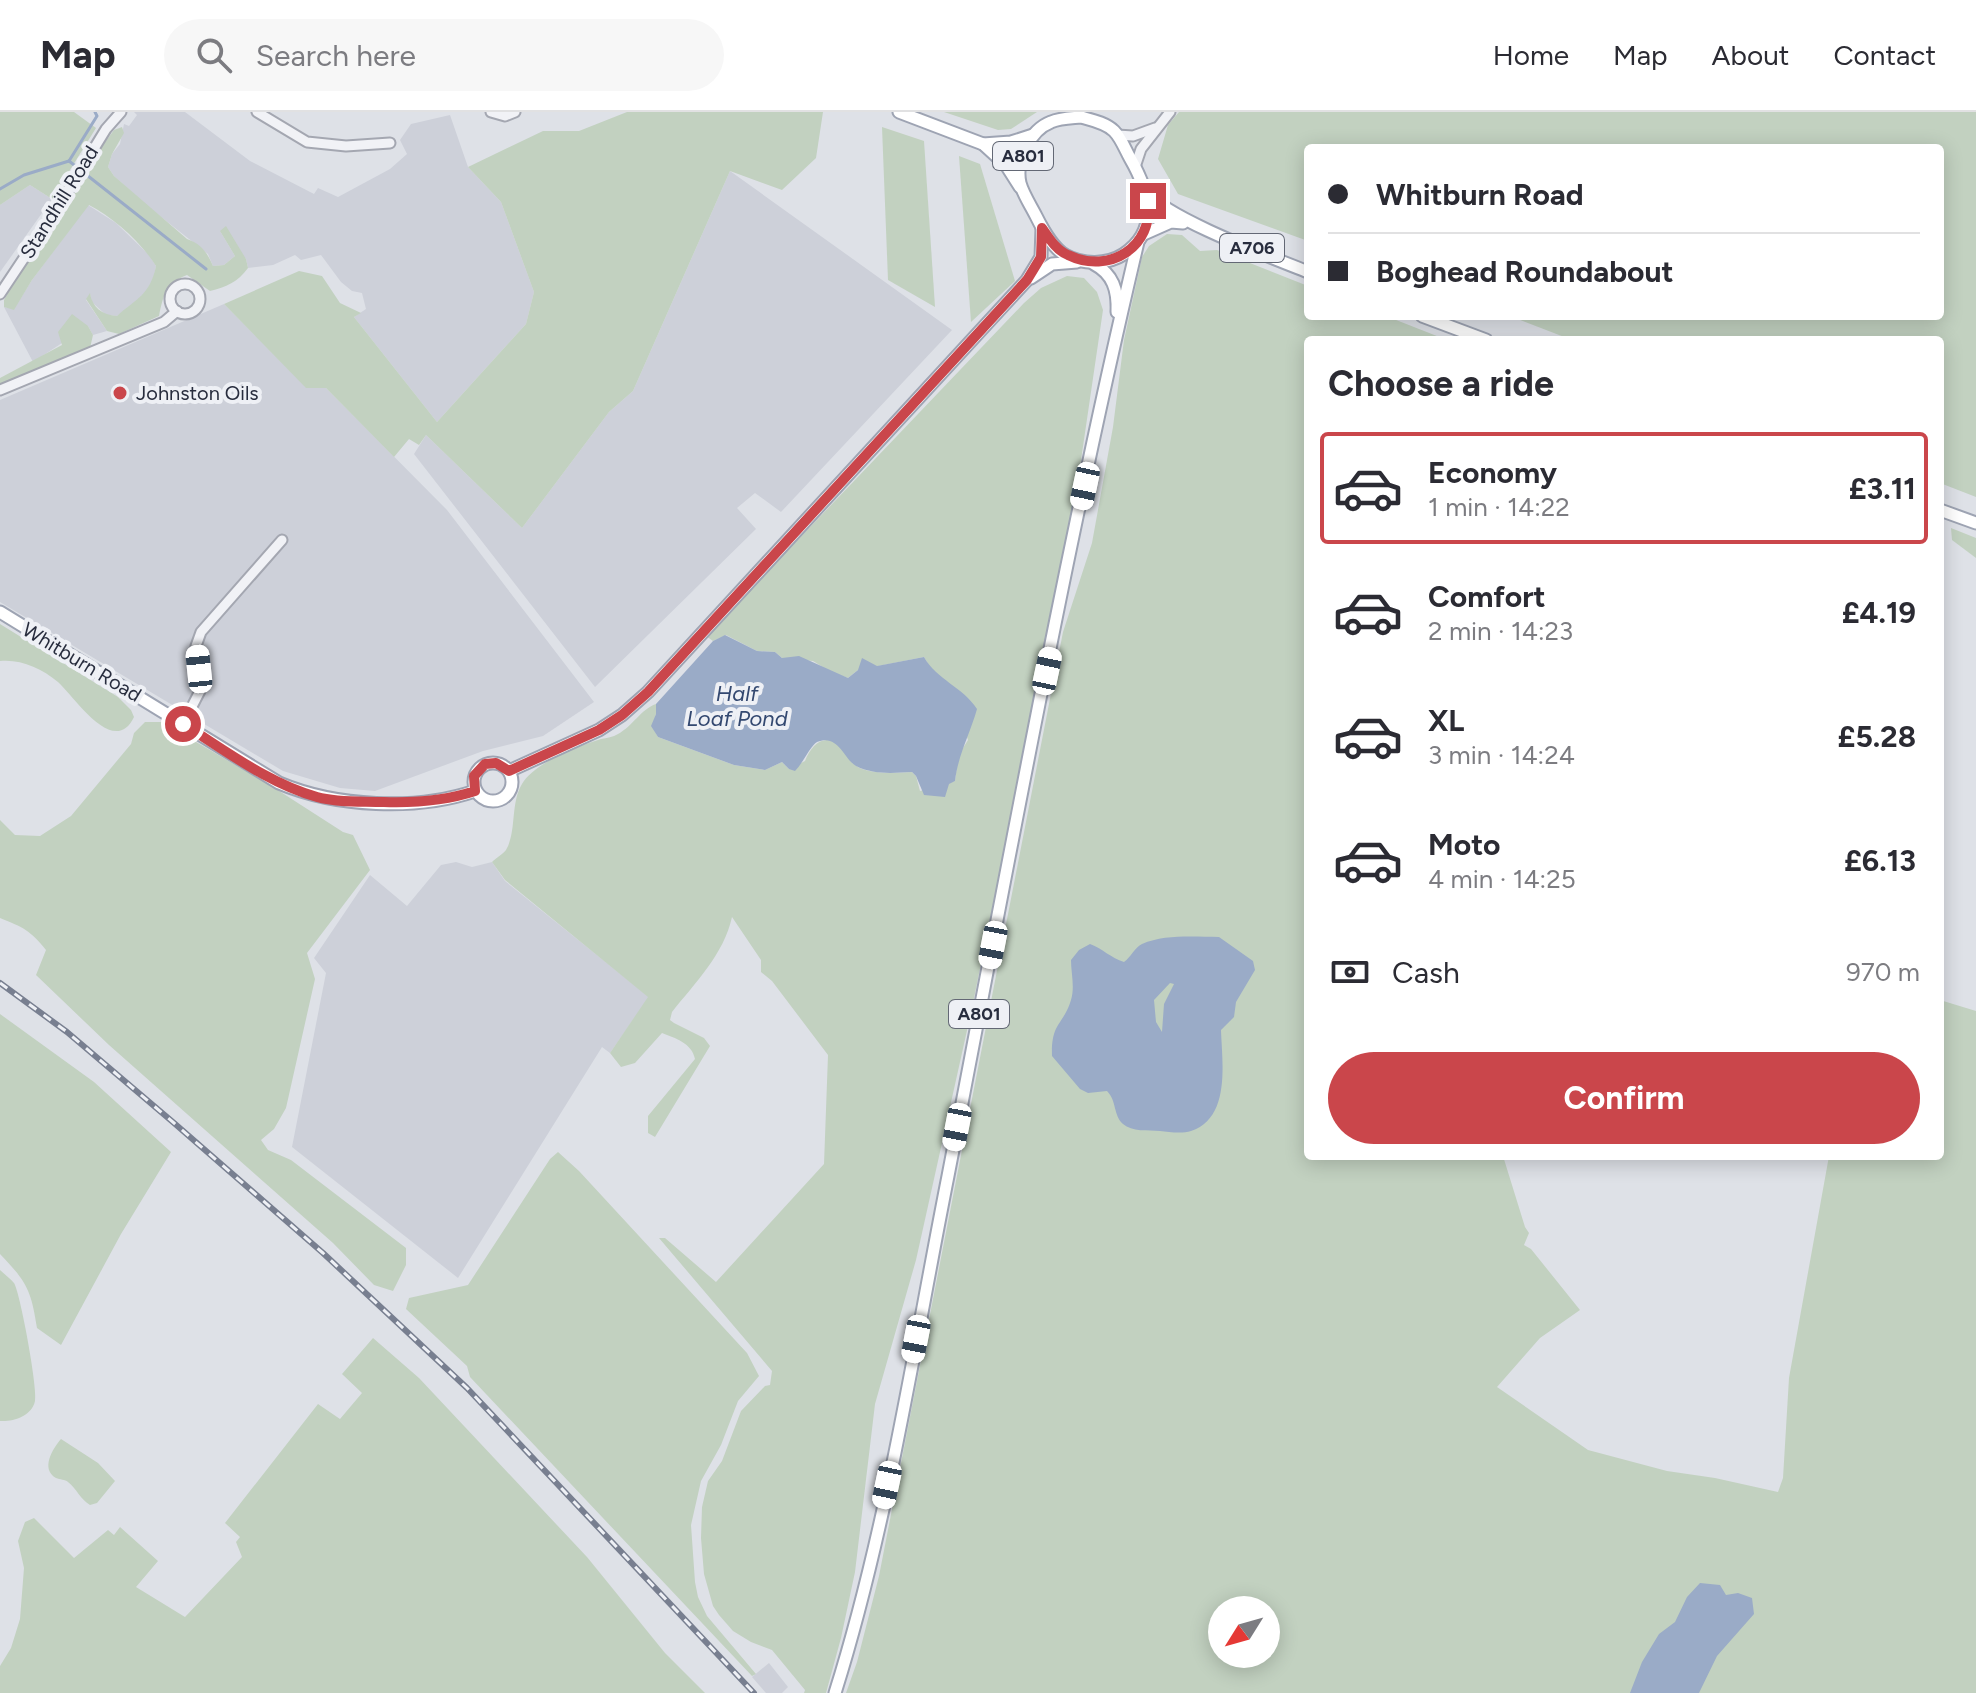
<!DOCTYPE html>
<html lang="en">
<head>
<meta charset="utf-8">
<style>
	:root { --surface:#fff; --page:#f7f7f7; --text:#2b2b33; --muted:#7c7c81; --line:#e1e1e2; --accent:#ca464b }
	body { margin:0; font-family:Figtree,sans-serif; background:var(--page); color:var(--text); height:100vh; display:flex; flex-direction:column; font-size:30px; white-space:nowrap }
	* { box-sizing:border-box; margin:0 }
	p { font-size:26px; color:var(--muted) }
	.icon { flex:none; width:44px; height:44px; fill:none; stroke:currentColor; stroke-width:2; stroke-linecap:round; stroke-linejoin:round }
	.map { position:relative; flex:1; overflow:hidden }
	.panel { position:absolute; left:1304px; top:224px; width:640px; height:824px; display:flex; flex-direction:column; background:var(--surface); border-radius:8px; box-shadow:0 4px 20px #0003 }
	.panel>* { flex:none }
	.hud { position:absolute; left:1304px; top:32px; width:640px; height:176px; border-radius:8px; box-shadow:0 4px 20px #0003; display:grid; align-content:center; height:176px; padding:0 24px; background:var(--surface) }
	.needle { width:52px; rotate:233deg }
	.tools { position:absolute; left:1208px; top:1484px; display:grid; gap:16px }
	.tools a { display:grid; place-items:center; width:72px; height:72px; border-radius:50%; background:var(--surface); box-shadow:0 4px 20px #0003; font-size:40px }
	.end { position:absolute; width:36px; height:36px; margin:-18px; border:10px solid #ca464b; background:#fff; box-shadow:0 0 0 4px #fff }
	.from { border-radius:50% }
	.car { position:absolute; width:24px; height:48px; margin:-24px -12px; border-radius:10px; box-shadow:0 0 6px 2px #0007; background:linear-gradient(#fff 24%,#345 0 40%,#fff 0 76%,#345 0 86%,#fff 0) }
	.hud b { display:flex; align-items:center; gap:28px; height:76px; font-size:30px }
	.hud b+b { border-top:2px solid var(--line) }
	.hud i { width:20px; height:20px; background:var(--text) }
	ul { padding:0; list-style:none }
	li { display:flex; align-items:center; gap:24px; height:112px; margin:0 16px 12px; padding:0 8px; border:4px solid transparent; border-radius:8px }
	li div { flex:1 }
	li b { display:block; font-size:30px }
	li em { font-style:normal; font-weight:700 }
	li.current { border-color:var(--accent) }
	li>.icon { width:72px; height:72px; stroke-width:1.5 }
	h2 { padding:0 24px; font-size:36px; line-height:96px }
	.pay { display:flex; align-items:center; gap:20px; height:88px; padding:0 24px; font-size:30px }
	.pay p { margin-inline-start:auto }
	.action { display:flex; gap:16px; margin-top:auto; padding:16px 24px }
	.action a { flex:1; height:92px; border-radius:48px; background:var(--accent); color:#fff; font-size:32px; font-weight:700; line-height:92px; text-align:center }
	header { display:flex; align-items:center; gap:48px; box-sizing:border-box; height:112px; padding:0 40px; background:var(--surface); border-bottom:2px solid var(--line) }
	header strong { font-size:38px }
	nav { display:flex; gap:44px; margin-inline-start:auto; font-size:28px }
	.search { width:560px; height:72px; background:var(--page); display:flex; align-items:center; gap:20px; box-sizing:border-box; padding:0 28px; border-radius:44px; color:var(--muted); font-size:30px }
	.map>svg:first-child { display:block }
	.built { fill:#cdd0d9 }
	.green { fill:#c2d1c0; fill-rule:evenodd }
	.water { fill:#9aabc7; fill-rule:evenodd }
	.lines { fill:none; stroke-linecap:round; stroke-linejoin:round }
	.stream { stroke:#9aabc7; stroke-width:3 }
	.minor-casing { stroke:#a4a7b1; stroke-width:13 }
	.major-casing { stroke:#9ea4b3; stroke-width:15 }
	.minor { stroke:#f1f2f6; stroke-width:9 }
	.major { stroke:#fff; stroke-width:11 }
	.rail-casing { stroke:#787f90; stroke-width:6 }
	.rail { stroke:#eef0f5; stroke-width:3; stroke-dasharray:9; stroke-linecap:butt }
	.route { stroke:#ca464b; stroke-width:10 }
	.poi-dot { fill:#ca464b; stroke:#eef0f5; stroke-width:3 }
	.labels { text-anchor:middle; stroke-width:8; stroke-linejoin:round; paint-order:stroke }
	.shield { fill:#eef0f5; stroke:#636875; stroke-width:2 }
	.shield-label { font-size:18px; font-weight:bold; fill:#282d3e }
	.street-label { font-size:20px; fill:#282d3e; stroke:#eef0f5 }
	.poi-label { font-size:20px; fill:#282d3e; stroke:#eef0f5; text-anchor:start }
	.water-label { font-size:22px; font-style:italic; fill:#334870; stroke:#eef0f5 }
</style>
</head>
<body>
<header>
<strong>Map</strong>
<div class="search"><svg class="icon" aria-label="search" viewBox="0 0 24 24"><circle cx="10" cy="10" r="6"/><path d="M15 15l6 6"/></svg>Search here</div>
<nav><a>Home</a><a>Map</a><a>About</a><a>Contact</a></nav>
</header>
<div class="map">
<svg width="1976" height="1581" viewBox="0 0 1976 1581">
	<rect width="100%" height="100%" fill="#dee1e7"/>
	<g class="built">
		<path d="M134 0H185L250 49 314 82 318 76 338 85 390 57 407 42 400 28 411 12 450 3 468 55 501 90 534 180 526 212 437 310 354 205 366 197 362 181 352 179 341 170 321 143 301 148 295 143 273 153 248 156 246 147 220 119 235 144 224 153 213 154 208 142 146 93 114 64 108 55 112 42 120 32 124 12 129 14 137 3Z"/>
		<path d="M730 59 952 218 781 400 755 381 737 396 756 417 595 575 414 342 426 323 522 416 609 300 633 279Z"/>
		<path d="M30 73 52 87 0 160V93Z"/>
		<path d="M88 93 116 111 149 143 156 154 153 169 145 183 117 204 106 203 92 190 90 182 86 188 107 219 93 223 88 214 33 250 4 195 14 197 32 168Z"/>
		<path d="M224 192 306 275 326 276 447 398 594 590 543 624 483 639 375 679 340 676 283 659 0 490V288Z"/>
		<path d="M456 750 472 755 492 750 505 769 649 885 610 941 602 935 458 1166 292 1035 326 861 314 846 370 763 407 794 441 753Z"/>
		<path d="M769 1551 788 1575 782 1581H766L752 1565Z"/>
	</g>
	<g class="green">
		<path d="M0 0H74L96 16 52 87 30 73 0 93Z"/>
		<path d="M627 0H823L816 46 782 78 730 59 633 279 609 300 522 416 426 323 419 333 409 327 394 345 326 276H306L224 192 299 159 322 164 340 191 361 201 354 205 437 310 526 212 534 180 501 90 468 55 543 19H579Z"/>
		<path d="M944 0H1037L1011 17 998 18Z"/>
		<path d="M1179 0H1976V385L1940 371V228H1572L1510 204H1940V36H1308V129L1178 82 1158 47 1168 13Z"/>
		<path d="M122 15 124 21 112 42 108 55 114 64 187 127C201 132 207 140 213 154L224 153 235 144 220 119 226 114 246 147 248 156C238 170 226 175 210 179L187 163C166 171 163 184 159 204L119 222 107 219 86 187 90 181C92 195 102 203 117 204 137 186 150 183 156 154 141 130 114 106 89 93L32 168 14 198 4 195V188L9 179 103 33 114 18Z"/>
		<path d="M882 15 924 29 935 195 888 168Z"/>
		<path d="M959 44 980 52 1015 169 971 210Z"/>
		<path d="M1167 122 1182 123 1200 139 1217 138 1308 174V204H1386L1447 228H1308V1044H1503L1525 1115 1529 1121 1524 1133 1531 1137 1580 1198 1540 1226 1497 1275 1588 1338 1667 1359 1715 1366 1778 1380 1783 1366 1789 1266 1829 1044H1940V888L1976 899V1581H846L857 1550 879 1464 1063 520 1092 431 1113 315 1124 228 1142 145 1149 134ZM1222 1498H1266V1542H1222Z"/>
		<path d="M1067 164 1084 166 1097 180 1103 198 1081 348 1049 517 972 896 916 1148 875 1292 855 1460 841 1526 826 1581H804L805 1578 772 1538 751 1530 733 1519 719 1503 713 1494 704 1462 701 1426 702 1395 708 1369 722 1349 741 1299 765 1274 770 1273 772 1259 659 1126H665L716 1170 824 1052 828 943 772 869 761 860V848L732 805C724 842 695 871 672 900L670 908 674 911 704 926 710 934 655 1025 648 1021V1004L695 947C692 931 675 926 662 921L635 951 621 955 610 941 648 885 505 768 492 750C496 746 503 742 506 738 517 719 510 692 522 672 534 651 578 634 601 627 607 626 613 625 618 622 633 614 641 597 656 592V602L652 614 658 625 734 653 765 658 782 650 789 657 805 649C812 631 827 619 843 637 847 642 850 650 855 653 868 663 896 661 912 660L916 664 920 679 955 669 958 644 968 628 949 572 932 559 924 545 858 558 848 566 831 560 813 549 782 546 775 540 757 539 726 523 713 529 706 524 1024 191 1041 176Z"/>
		<path d="M72 202 88 214 93 223 90 236 0 274V266L62 233 58 220Z"/>
		<path d="M1951 416 1976 426V446L1952 428Z"/>
		<path d="M0 512 118 585 131 598 134 605C114 647 73 583 58 570 41 556 21 547 0 549Z"/>
		<path d="M145 610H162L273 675 343 720 353 723 370 758 307 841 315 867 286 996 274 1017 261 1028 268 1038 291 1048 406 1136V1153L393 1179 374 1173 333 1131 109 933 36 863 46 838C31 819 23 815 0 806V708L15 723 40 724 71 704 131 632 134 621Z"/>
		<path d="M0 902 94 970 171 1040 121 1122 61 1233 37 1216C31 1178 27 1170 0 1142Z"/>
		<path d="M558 1040 579 1059 747 1241 759 1264 738 1289 721 1333 701 1369 691 1413 695 1470 698 1485 707 1504 756 1562 752 1564 470 1265 467 1254 406 1197 409 1186 468 1173 550 1047Z"/>
		<path d="M0 1158C4 1162 10 1166 14 1171 20 1180 38 1277 35 1289 32 1304 13 1310 0 1309Z"/>
		<path d="M373 1226 419 1266 587 1445 665 1541 705 1581H0V1554L11 1536 20 1507 24 1456 18 1429 25 1410 34 1406 74 1446 108 1418 114 1423 120 1415 158 1449 136 1475 185 1505 242 1445 236 1430 240 1425 225 1411 318 1292 340 1307 362 1281 342 1262Z"/>
		<path d="M61 1327 98 1351 115 1369 97 1391 90 1393C80 1387 77 1377 68 1370 65 1367 60 1368 56 1366 40 1357 53 1336 61 1327Z"/>
	</g>
	<g class="water">
		<path d="M725 523 757 539 775 540 782 546 799 544 848 566 858 558 862 546 877 554 924 545C937 568 963 575 977 597 970 622 958 643 955 669L949 672 945 685 924 683 916 664 912 660C893 661 874 663 856 654 844 647 838 621 817 630 811 633 803 651 795 659L789 657 782 650 765 658 734 653 658 625 651 614 656 602V592L713 529Z"/>
		<path d="M1219 825 1253 849 1255 858 1236 890 1234 905 1221 918C1222 950 1231 1006 1191 1019 1182 1022 1169 1020 1160 1019 1148 1018 1132 1020 1123 1012 1113 1003 1117 989 1107 979L1088 981 1080 977 1052 944C1051 910 1063 914 1071 888 1075 875 1071 861 1071 848L1079 838 1090 832C1103 837 1111 846 1124 850 1131 845 1135 835 1142 832 1165 822 1195 825 1219 825ZM1170 871 1174 872 1164 892 1162 920 1156 910 1154 888Z"/>
		<path d="M1700 1471 1720 1473 1726 1483 1738 1481 1752 1486 1754 1502 1717 1544 1699 1581H1630L1642 1550 1659 1522 1675 1510 1687 1485Z"/>
	</g>
	<g class="lines">
		<g class="stream">
			<path d="M69 49 206 157"/>
			<path d="M69 49 97 4 95 0"/>
			<path d="M0 77 24 63 69 49"/>
		</g>
		<g class="minor-casing">
			<g id="minor">
				<path d="M257 0 307 30 346 34 390 31"/>
				<path d="M491 0 505 4 515 0"/>
				<path d="M1117 23 1133 24 1155 16"/>
				<path d="M1135 55 1141 37 1170 0"/>
				<circle cx="185" cy="187" r="15"/>
				<path d="M0 182 60 92 106 17 121 0"/>
				<path d="M0 278 164 210 177 199"/>
				<path d="M183 612 200 579 196 534 201 520 282 428"/>
			</g>
		</g>
		<g class="major-casing">
			<g id="major">
				<path d="M899 0 983 32 1006 53 1020 75"/>
				<path d="M1081 5C1092 8 1106 11 1114 19 1121 26 1125 37 1130 46 1149 79 1161 117 1124 142 1107 153 1083 153 1065 143 1052 135 1043 118 1036 104 1031 94 1023 82 1020 71 1015 49 1030 18 1051 10 1060 6 1071 6 1081 5Z"/>
				<path d="M983 32 1011 30 1033 23"/>
				<path d="M1148 80C1162 105 1276 147 1308 160"/>
				<path d="M1144 122 1171 110 1183 111"/>
				<path d="M1094 152C1113 162 1118 178 1117 200"/>
				<path d="M1031 166 1052 152 1077 150"/>
				<path d="M1422 204 1486 228"/>
				<path d="M1940 398 1976 411"/>
				<path d="M0 500 279 671C336 695 416 699 475 679"/>
				<circle cx="493" cy="670" r="19"/>
				<path d="M509 659 599 618 622 603 648 580 1027 168 1041 145 1042 116"/>
				<path d="M835 1581C887 1416 914 1235 948 1064 1008 753 1065 439 1138 130"/>
			</g>
		</g>
		<use href="#minor" class="minor"/>
		<use href="#major" class="major"/>
		<g class="rail-casing">
			<path id="rail" d="M0 871 67 920 174 1011 323 1141 467 1276 754 1581"/>
		</g>
		<use href="#rail" class="rail"/>
	</g>
	<g class="lines">
		<path class="route" d="M183 612C225 638 269 672 317 685 339 691 362 689 384 690 416 691 445 689 475 679L474 664 485 652 496 651 509 659 599 618 622 603 648 580 1027 168 1041 145 1042 116C1049 126 1056 138 1068 143 1109 163 1154 135 1148 89"/>
	</g>
	<circle class="poi-dot" cx="120" cy="281" r="8"/>
	<g class="labels">
		<g class="shield">
			<rect x="993" y="30" width="60" height="28" rx="6"/>
			<rect x="1220" y="122" width="64" height="28" rx="6"/>
			<rect x="949" y="888" width="60" height="28" rx="6"/>
		</g>
		<g class="shield-label">
			<text x="1023" y="50">A801</text>
			<text x="1252" y="142">A706</text>
			<text x="979" y="908">A801</text>
		</g>
		<g class="street-label">
			<text transform="translate(59 90) rotate(-58)" y="7">Standhill Road</text>
			<text transform="translate(82 550) rotate(31)" y="7">Whitburn Road</text>
		</g>
		<g class="poi-label">
			<text x="136" y="288">Johnston Oils</text>
		</g>
		<g class="water-label">
			<text x="737" y="589">Half<tspan x="737" dy="25">Loaf Pond</tspan></text>
		</g>
	</g>
</svg>
<div class="tools">
<a><svg class="needle" viewBox="-14 -14 28 28"><path d="M0-13l5 13h-10z" fill="#e53935"/><path d="M0 13l5-13h-10z" fill="#7c7c81"/></svg></a>
</div>
<i class="end from" style="left:183px;top:612px"></i>
<i class="end" style="left:1148px;top:89px"></i>
<i class="car" style="left:1085px;top:374px;rotate:192deg"></i>
<i class="car" style="left:199px;top:557px;rotate:354deg"></i>
<i class="car" style="left:1047px;top:559px;rotate:12deg"></i>
<i class="car" style="left:993px;top:833px;rotate:191deg"></i>
<i class="car" style="left:957px;top:1015px;rotate:191deg"></i>
<i class="car" style="left:916px;top:1227px;rotate:191deg"></i>
<i class="car" style="left:887px;top:1373px;rotate:192deg"></i>
<div class="hud">
<b><i class="from"></i>Whitburn Road</b>
<b><i></i>Boghead Roundabout</b>
</div>
<section class="panel">
<h2>Choose a ride</h2>
<ul>
<li class="current"><svg class="icon" aria-label="car" viewBox="0 0 24 24"><path d="M5 17H2v-5l4-1 3-4h7l3 4 3 1v5h-3M9 17h6M6 11h13"/><circle cx="7" cy="17" r="2"/><circle cx="17" cy="17" r="2"/></svg><div><b>Economy</b><p>1 min · 14:22</p></div><em>£3.11</em></li>
<li><svg class="icon" aria-label="car" viewBox="0 0 24 24"><path d="M5 17H2v-5l4-1 3-4h7l3 4 3 1v5h-3M9 17h6M6 11h13"/><circle cx="7" cy="17" r="2"/><circle cx="17" cy="17" r="2"/></svg><div><b>Comfort</b><p>2 min · 14:23</p></div><em>£4.19</em></li>
<li><svg class="icon" aria-label="car" viewBox="0 0 24 24"><path d="M5 17H2v-5l4-1 3-4h7l3 4 3 1v5h-3M9 17h6M6 11h13"/><circle cx="7" cy="17" r="2"/><circle cx="17" cy="17" r="2"/></svg><div><b>XL</b><p>3 min · 14:24</p></div><em>£5.28</em></li>
<li><svg class="icon" aria-label="car" viewBox="0 0 24 24"><path d="M5 17H2v-5l4-1 3-4h7l3 4 3 1v5h-3M9 17h6M6 11h13"/><circle cx="7" cy="17" r="2"/><circle cx="17" cy="17" r="2"/></svg><div><b>Moto</b><p>4 min · 14:25</p></div><em>£6.13</em></li>
</ul>
<div class="pay"><svg class="icon" aria-label="cash" viewBox="0 0 24 24"><path d="M3 7h18v10H3z"/><circle cx="12" cy="12" r="2"/></svg>Cash<p>970 m</p></div>
<div class="action"><a>Confirm</a></div>
</section>
</div>
</body>
</html>
